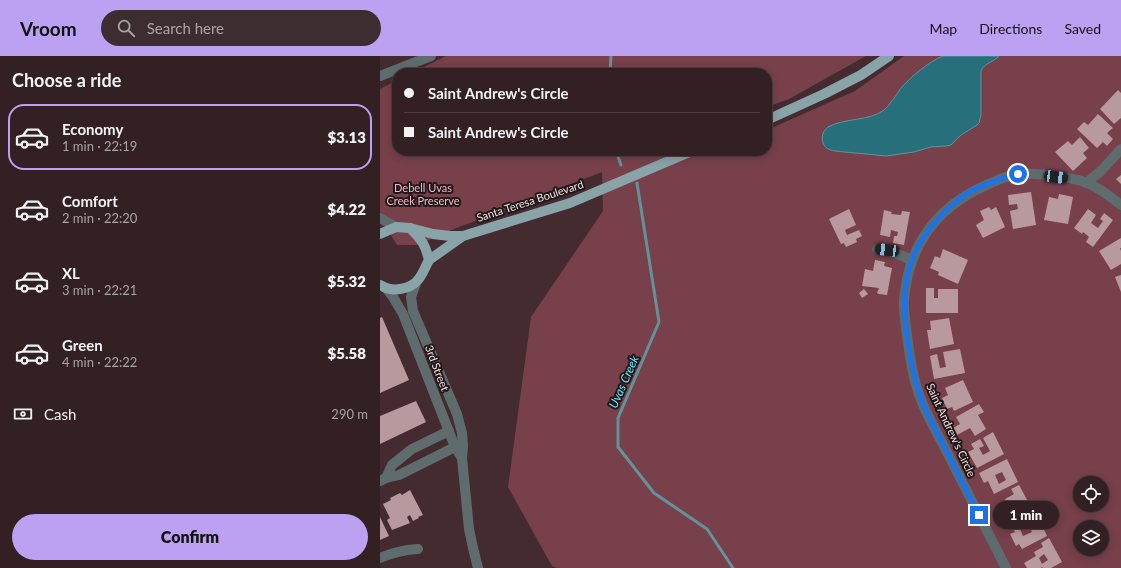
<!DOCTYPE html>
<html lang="en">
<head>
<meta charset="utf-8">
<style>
	:root { --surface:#332023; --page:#3e2d30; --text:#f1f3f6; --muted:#a9a3a6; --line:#4e3e41; --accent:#bca0f2 }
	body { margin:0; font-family:Lato,sans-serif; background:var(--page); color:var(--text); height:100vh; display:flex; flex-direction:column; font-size:15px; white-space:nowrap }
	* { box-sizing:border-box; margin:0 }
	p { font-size:13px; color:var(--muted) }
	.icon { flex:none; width:22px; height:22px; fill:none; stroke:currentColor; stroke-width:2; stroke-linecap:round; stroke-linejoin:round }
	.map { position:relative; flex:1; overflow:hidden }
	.panel { display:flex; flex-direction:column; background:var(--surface); width:380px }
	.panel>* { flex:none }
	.hud { position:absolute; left:12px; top:12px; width:380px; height:88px; border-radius:16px; box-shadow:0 2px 10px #0003,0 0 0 1px var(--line); display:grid; align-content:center; height:88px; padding:0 12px; background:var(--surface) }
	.buttons { position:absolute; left:693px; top:420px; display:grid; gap:8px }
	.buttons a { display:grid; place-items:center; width:36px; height:36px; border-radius:50%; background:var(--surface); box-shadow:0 2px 10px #0003,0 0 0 1px var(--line); font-size:20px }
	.end { position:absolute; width:18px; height:18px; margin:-9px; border:5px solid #1a73e8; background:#fff; box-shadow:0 0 0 2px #fff }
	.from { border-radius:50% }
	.bubble { position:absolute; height:28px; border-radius:14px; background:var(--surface); box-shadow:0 2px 10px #0003,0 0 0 1px var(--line); font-size:13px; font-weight:800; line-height:28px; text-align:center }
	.car { position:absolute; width:12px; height:24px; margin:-12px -6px; border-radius:5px; box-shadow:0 0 3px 1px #0007; background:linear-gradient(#222 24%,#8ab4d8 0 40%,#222 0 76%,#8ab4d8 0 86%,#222 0) }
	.hud b { display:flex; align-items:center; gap:14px; height:38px; font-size:15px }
	.hud b+b { border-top:1px solid var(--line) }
	.hud i { width:10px; height:10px; background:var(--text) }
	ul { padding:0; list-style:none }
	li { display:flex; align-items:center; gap:12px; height:66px; margin:0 8px 6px; padding:0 4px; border:2px solid transparent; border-radius:16px }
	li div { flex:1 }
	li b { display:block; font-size:15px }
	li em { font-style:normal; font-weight:800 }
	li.active { border-color:var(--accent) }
	li>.icon { width:36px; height:36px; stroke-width:1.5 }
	h2 { padding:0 12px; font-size:18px; line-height:48px }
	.pay { display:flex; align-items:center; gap:10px; height:44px; padding:0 12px; font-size:15px }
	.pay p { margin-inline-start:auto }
	.cta { display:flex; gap:8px; margin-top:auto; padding:8px 12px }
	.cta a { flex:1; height:46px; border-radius:24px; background:var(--accent); color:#111; font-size:16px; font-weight:800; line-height:46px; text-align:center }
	header { display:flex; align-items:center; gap:24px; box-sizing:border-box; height:56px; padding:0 20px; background:var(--accent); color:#111 }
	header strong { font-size:19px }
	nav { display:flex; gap:22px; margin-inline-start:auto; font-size:14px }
	.search { width:280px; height:36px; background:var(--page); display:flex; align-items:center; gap:10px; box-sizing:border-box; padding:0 14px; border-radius:22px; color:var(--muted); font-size:15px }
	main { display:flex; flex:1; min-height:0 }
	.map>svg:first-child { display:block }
	.green { fill:#77404b; fill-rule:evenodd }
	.water { fill:#27707b; stroke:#64929a }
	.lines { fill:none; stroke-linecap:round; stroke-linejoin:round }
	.stream { stroke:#64929a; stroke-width:3 }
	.building { fill:#b8999e; fill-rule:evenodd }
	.minor { stroke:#5f6c6e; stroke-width:10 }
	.major { stroke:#88a4a9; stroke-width:10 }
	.route { stroke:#1a73e8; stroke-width:5 }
	.labels { text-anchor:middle; stroke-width:4; stroke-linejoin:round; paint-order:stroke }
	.park-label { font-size:11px; fill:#f0bcc5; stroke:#221719 }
	.street-label { font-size:11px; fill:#f2e2e4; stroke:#221719 }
	.water-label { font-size:12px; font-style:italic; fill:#62eaff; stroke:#221719 }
</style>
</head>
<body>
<header>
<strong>Vroom</strong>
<div class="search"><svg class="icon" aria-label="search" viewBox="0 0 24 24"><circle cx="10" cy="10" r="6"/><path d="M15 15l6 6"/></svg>Search here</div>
<nav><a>Map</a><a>Directions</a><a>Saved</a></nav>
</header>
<main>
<section class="panel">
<h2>Choose a ride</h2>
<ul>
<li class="active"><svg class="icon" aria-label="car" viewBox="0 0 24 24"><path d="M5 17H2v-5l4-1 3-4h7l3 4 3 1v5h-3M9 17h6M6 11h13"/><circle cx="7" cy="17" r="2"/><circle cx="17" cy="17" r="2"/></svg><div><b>Economy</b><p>1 min · 22:19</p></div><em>$3.13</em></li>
<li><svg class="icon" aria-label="car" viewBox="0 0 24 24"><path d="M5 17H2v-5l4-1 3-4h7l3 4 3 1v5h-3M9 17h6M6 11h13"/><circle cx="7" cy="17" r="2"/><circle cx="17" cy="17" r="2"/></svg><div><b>Comfort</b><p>2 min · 22:20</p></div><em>$4.22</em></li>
<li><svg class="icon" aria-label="car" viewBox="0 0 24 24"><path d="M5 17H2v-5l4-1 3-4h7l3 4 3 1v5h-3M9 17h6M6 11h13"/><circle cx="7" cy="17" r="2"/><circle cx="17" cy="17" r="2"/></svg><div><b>XL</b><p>3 min · 22:21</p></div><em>$5.32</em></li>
<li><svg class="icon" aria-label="car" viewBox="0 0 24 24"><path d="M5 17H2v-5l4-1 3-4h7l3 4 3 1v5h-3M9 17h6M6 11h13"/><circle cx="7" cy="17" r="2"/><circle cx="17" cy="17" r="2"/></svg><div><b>Green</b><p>4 min · 22:22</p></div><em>$5.58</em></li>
</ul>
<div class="pay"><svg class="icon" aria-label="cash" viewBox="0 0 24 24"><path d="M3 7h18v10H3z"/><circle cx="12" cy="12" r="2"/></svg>Cash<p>290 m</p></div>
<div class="cta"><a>Confirm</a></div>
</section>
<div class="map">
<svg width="741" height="512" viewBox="0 0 741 512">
	<rect width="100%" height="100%" fill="#442b2f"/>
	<g class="green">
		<path d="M66 0H486L409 43 387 51V17H32Z"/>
		<path d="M524 0H741V512H177L172 510 128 431 151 261 223 155 222 116 61 178 39 189H17L9 176 0 156V33L17 24V95H387V74L475 35ZM700 427H722V449H700ZM700 471H722V493H700Z"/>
	</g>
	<path class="water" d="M563 0H619C614 6 604 7 601 15V59L599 67 597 69 581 79 571 89 566 90 551 91 534 96 506 100 455 95C449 94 445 92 443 87 441 80 443 75 448 71 464 62 490 65 504 54 511 48 516 39 521 32 532 20 548 6 563 0Z"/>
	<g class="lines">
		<g class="stream">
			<path d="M230 17 231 0"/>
			<path d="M236 95 241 109"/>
			<path d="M257 127 279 266 238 362V391L274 437 327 473 353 512"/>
		</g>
	</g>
	<g class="building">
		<path d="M738 34 741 37V62L734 68 720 53Z"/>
		<path d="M718 58 733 72 727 77 733 83 727 90 723 86 717 92 697 73 704 66 708 69Z"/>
		<path d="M700 81 709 92 703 97 707 102 693 115 675 96 688 85 692 89Z"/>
		<path d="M741 119V128L736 123Z"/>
		<path d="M651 136 656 169 633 173 630 155 638 153 637 148 629 149 628 139Z"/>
		<path d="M679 138 693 141 688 168 664 164 669 141 678 143Z"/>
		<path d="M609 151 611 154 616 151 625 171 603 182 596 169 604 164 600 155Z"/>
		<path d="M469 153 476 169 465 174 467 179 479 174 482 180 476 183 477 186 466 191 464 187 461 188 449 163Z"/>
		<path d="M708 153 716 159 711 167 718 172 723 165 720 163 724 157 733 164 713 191 706 186 709 181 703 176 702 178 694 172Z"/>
		<path d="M504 154 512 156 511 158 521 159 522 155 530 156 524 189 513 187 514 180H517L518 176 511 174 510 181 500 179Z"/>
		<path d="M741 182V192H740L741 195V208L731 214 719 195Z"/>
		<path d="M563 193 588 204 578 228 558 219 559 216 550 212 555 200 560 202Z"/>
		<path d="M495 204 505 206 504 210 512 212 507 239 499 238 497 237 499 232 482 230 485 213 493 215Z"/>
		<path d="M741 219V236L735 221Z"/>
		<path d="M546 232H554V242H558V233H578V257H546Z"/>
		<path d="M484 233 488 238 482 242 479 237Z"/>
		<path d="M2 261 29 324 0 337V262Z"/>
		<path d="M569 262 574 288 550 293 547 274H551L550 265Z"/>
		<path d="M580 293 585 317 554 323 550 300 557 298 560 312 566 311 563 296Z"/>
		<path d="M583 324 593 346 574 355 572 351 567 353 562 342 568 339 565 332Z"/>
		<path d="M36 345 46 366 0 388V360Z"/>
		<path d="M599 348 604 356 598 359 606 373 595 380 590 372 577 379 573 372 580 368 576 361Z"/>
		<path d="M613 376 624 398 597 412 588 396 594 393 591 388 600 383 604 390 599 392 603 399 610 395 603 382Z"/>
		<path d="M627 403 638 426 614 438 608 425 604 427 599 417ZM622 416 626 424 619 428 615 419Z"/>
		<path d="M639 429 652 453 636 462 633 458 620 464 614 453 627 447 625 443 634 438 631 433ZM635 445 638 451 633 454 629 448Z"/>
		<path d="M30 434 43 459 38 461 39 462 33 465 30 459 27 461 30 467 12 474 7 464 10 462 3 448 11 444 10 442 20 437 22 439Z"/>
		<path d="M656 456 667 480 642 493 639 488 636 490 630 478 635 476 631 468ZM649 469 652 476 643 480 640 473Z"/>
		<path d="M0 461 9 480 0 484Z"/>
		<path d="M669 482 682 506 671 512H663L662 511 661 512H647L644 507 656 500 654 496 663 491 661 487ZM664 498 668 504 662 508 659 502Z"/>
	</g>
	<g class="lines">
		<g class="minor">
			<path d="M0 20 51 0"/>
			<path d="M706 127 721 115 741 93"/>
			<path d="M0 162 16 171"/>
			<path d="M497 193C509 195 520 198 531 204"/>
			<path d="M36 227 31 241 33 255 77 358 82 377 83 390 82 402 89 473 93 492 98 512"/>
			<path d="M6 232 13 241 23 258 75 391 82 402"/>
			<path d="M6 422 12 409 32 393 69 375"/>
			<path d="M0 425 6 422 19 419 75 391"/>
			<path d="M0 502C13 496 24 494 38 493"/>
			<path d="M626 512C607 475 588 438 570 402 559 380 546 359 538 336 533 320 530 303 528 286 526 273 524 260 524 247 524 239 526 231 527 223 537 176 567 145 611 127 619 123 630 119 640 118 656 117 690 121 705 126 718 131 731 141 741 149"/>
		</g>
		<g class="major">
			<path d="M387 64 444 38 481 19 509 0"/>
			<path d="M0 178 16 171 30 172 53 178 70 180H83L190 147 312 95"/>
			<path d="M49 204 83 180"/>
			<path d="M0 229C2 230 4 231 6 232 14 235 29 233 36 226 42 221 45 211 49 204 45 188 42 184 30 172"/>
		</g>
	</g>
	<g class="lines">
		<path class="route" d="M599 459 544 351C536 330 531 309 528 286 520 238 524 198 559 162 569 151 581 140 595 133 609 127 623 122 638 118"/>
	</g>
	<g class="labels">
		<g class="park-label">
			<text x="43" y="136">Debell Uvas<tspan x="43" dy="13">Creek Preserve</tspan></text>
		</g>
		<g class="street-label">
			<text transform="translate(150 145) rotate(-18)" y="4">Santa Teresa Boulevard</text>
			<text transform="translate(57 312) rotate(69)" y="4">3rd Street</text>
			<text transform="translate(571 374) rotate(65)" y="4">Saint Andrew's Circle</text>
		</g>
		<g class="water-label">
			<text transform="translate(244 326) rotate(-66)" y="4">Uvas Creek</text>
		</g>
	</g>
</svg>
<div class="buttons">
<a><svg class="icon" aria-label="locate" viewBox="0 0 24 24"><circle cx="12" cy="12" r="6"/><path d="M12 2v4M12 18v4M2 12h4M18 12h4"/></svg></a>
<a><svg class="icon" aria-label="layers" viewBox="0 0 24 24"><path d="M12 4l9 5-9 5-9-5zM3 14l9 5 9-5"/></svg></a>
</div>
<i class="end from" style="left:638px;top:118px"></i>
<i class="end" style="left:599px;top:459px"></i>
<div class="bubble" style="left:613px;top:445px;width:66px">1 min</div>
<i class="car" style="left:676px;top:121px;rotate:97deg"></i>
<i class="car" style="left:507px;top:194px;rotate:277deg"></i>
<div class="hud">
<b><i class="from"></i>Saint Andrew's Circle</b>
<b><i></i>Saint Andrew's Circle</b>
</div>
</div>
</main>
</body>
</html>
